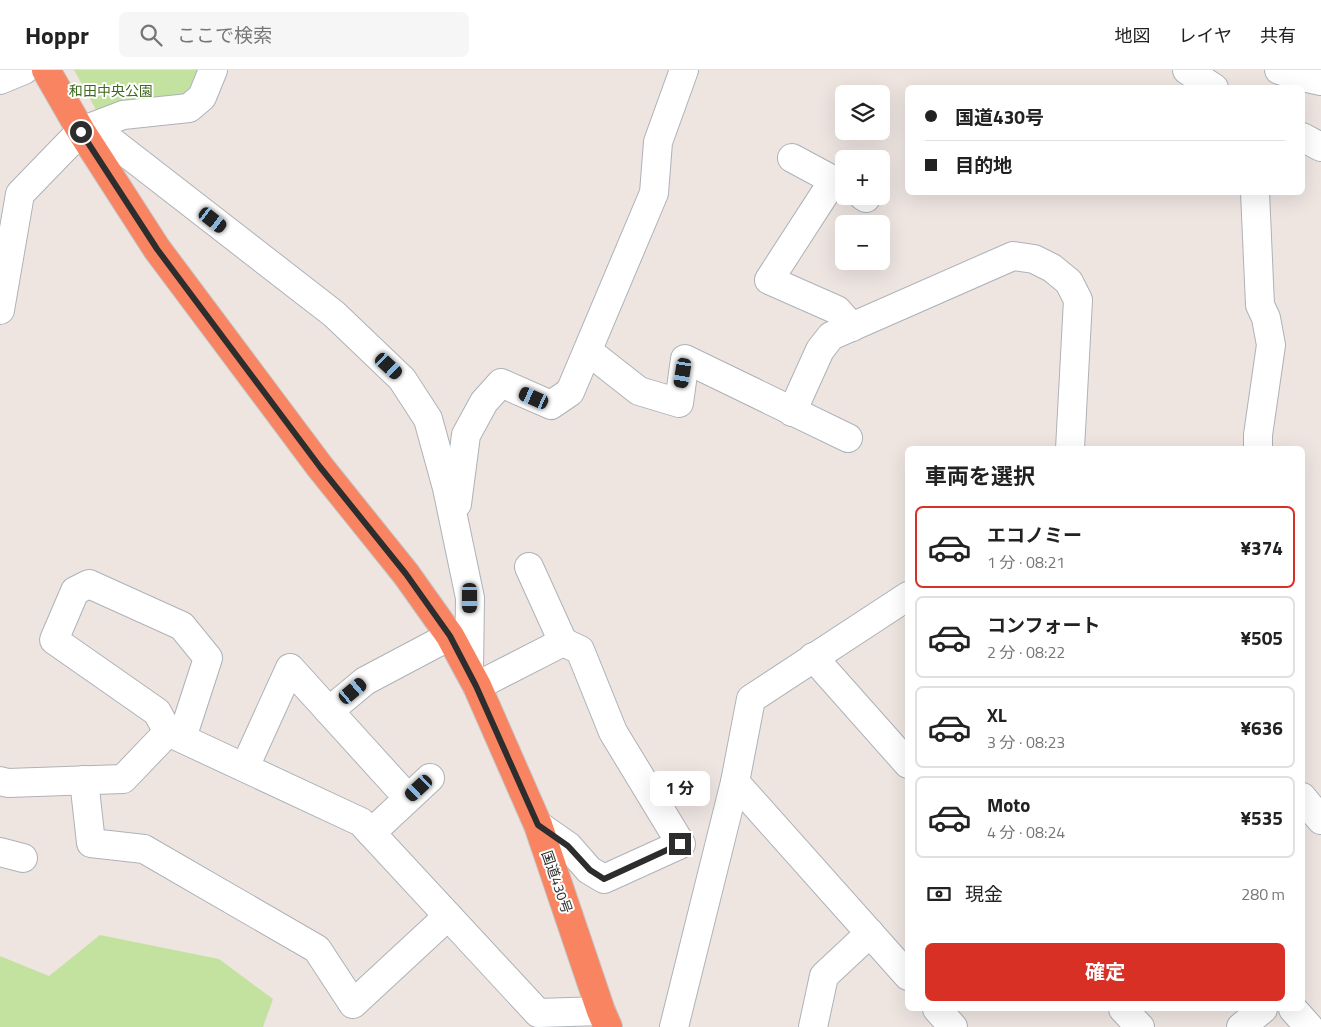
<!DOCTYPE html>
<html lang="ja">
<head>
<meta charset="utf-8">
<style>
	:root { --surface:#fff; --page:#f6f6f6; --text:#222; --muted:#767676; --line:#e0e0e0; --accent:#d93025 }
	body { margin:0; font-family:"Titillium Web","Noto Sans JP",sans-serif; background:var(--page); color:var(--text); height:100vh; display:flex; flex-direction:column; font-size:19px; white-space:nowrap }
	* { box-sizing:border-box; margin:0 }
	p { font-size:16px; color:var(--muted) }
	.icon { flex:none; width:28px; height:28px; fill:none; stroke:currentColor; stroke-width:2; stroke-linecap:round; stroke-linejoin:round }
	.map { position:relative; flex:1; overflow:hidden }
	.panel { position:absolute; left:905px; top:376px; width:400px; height:565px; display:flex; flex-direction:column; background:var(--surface); border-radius:8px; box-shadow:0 5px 20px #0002 }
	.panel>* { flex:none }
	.hud { position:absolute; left:905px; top:15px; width:400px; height:110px; border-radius:8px; box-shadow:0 5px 20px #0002; display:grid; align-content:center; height:110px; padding:0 20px; background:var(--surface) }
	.fabs { position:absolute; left:835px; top:15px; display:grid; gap:10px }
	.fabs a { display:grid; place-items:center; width:55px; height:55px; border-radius:8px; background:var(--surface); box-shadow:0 5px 20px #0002; font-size:25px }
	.end { position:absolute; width:22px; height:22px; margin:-11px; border:6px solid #2d2d2d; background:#fff; box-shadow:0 0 0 2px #fff }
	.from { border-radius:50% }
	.bubble { position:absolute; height:35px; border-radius:8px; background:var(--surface); box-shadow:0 5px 20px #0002; font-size:16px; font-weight:700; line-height:35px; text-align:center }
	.car { position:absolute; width:15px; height:30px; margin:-15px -8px; border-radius:6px; box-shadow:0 0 4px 1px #0007; background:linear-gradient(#222 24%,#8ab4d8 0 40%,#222 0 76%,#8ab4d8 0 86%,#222 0) }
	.hud b { display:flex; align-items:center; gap:18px; height:48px; font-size:19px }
	.hud b+b { border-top:1px solid var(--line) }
	.hud i { width:12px; height:12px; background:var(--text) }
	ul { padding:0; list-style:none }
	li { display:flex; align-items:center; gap:15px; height:82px; margin:0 10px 8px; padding:0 10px; border:2px solid var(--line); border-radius:8px }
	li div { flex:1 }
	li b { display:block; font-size:19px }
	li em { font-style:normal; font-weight:700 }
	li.on { border-color:var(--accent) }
	li>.icon { width:45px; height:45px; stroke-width:1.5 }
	h2 { padding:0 20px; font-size:22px; line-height:60px }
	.pay { display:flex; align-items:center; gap:12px; height:55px; padding:0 20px; font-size:19px }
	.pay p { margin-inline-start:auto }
	.action { display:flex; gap:10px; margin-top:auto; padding:10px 20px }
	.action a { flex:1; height:58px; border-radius:8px; background:var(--accent); color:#fff; font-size:20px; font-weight:700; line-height:58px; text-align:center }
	header { display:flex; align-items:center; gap:30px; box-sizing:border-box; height:70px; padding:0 25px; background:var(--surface); border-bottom:1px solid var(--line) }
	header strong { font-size:24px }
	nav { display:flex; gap:28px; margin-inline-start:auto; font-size:18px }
	.search { width:350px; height:45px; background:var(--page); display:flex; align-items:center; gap:12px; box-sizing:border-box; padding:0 18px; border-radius:8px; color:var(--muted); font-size:19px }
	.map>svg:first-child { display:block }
	.green { fill:#c4e29f }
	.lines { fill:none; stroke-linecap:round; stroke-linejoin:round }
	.minor-casing { stroke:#adb2b9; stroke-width:30 }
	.highway-casing { stroke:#c4c4c4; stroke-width:30 }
	.minor { stroke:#fff; stroke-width:28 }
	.highway { stroke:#f98461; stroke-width:28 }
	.route { stroke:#2d2d2d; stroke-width:6 }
	.labels { text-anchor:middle; stroke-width:4; stroke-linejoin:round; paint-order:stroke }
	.park-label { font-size:14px; fill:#3d6a1e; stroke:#fff }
	.street-label { font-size:14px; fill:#2d2d2d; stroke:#fff }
</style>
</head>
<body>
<header>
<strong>Hoppr</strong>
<div class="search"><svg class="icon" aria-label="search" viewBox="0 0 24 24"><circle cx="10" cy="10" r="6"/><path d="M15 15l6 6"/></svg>ここで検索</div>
<nav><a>地図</a><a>レイヤ</a><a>共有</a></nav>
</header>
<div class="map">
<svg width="1321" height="957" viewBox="0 0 1321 957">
	<rect width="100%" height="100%" fill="#eee5e1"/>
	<g class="green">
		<path d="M74 0H208L185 31 99 45Z"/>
		<path d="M100 865 219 889 273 929 263 957H0V886L49 906Z"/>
	</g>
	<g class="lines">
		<g class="minor-casing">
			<g id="minor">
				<path d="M1187 0 1214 18"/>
				<path d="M1279 0 1298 6 1321 11"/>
				<path d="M0 10 24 0"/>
				<path d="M93 57 334 244 402 309 428 349 447 418 470 528 469 601"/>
				<path d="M1302 67 1321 77"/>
				<path d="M792 88 844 116"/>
				<path d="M833 111 769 210 837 240 852 257"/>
				<path d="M1255 122 1260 235 1266 248 1271 275 1258 365V379"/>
				<path d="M863 126 866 128"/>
				<path d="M0 240 20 124 81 61 123 45 189 38 202 27 213 0"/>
				<path d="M588 281 639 321 679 333 685 289 848 368"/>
				<path d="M792 342 820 280 831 266 1013 186 1034 189 1052 198 1069 212 1078 230 1070 379"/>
				<path d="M457 434 466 365 484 332 501 313 551 335 570 322 654 123 658 72 684 0"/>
				<path d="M529 497 563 572"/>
				<path d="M813 587 908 694"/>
				<path d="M477 616 563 572 580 580 613 662 681 774 604 809 589 800 568 776 538 755"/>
				<path d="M329 641 365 611 450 566"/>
				<path d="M168 662 157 642 54 570 75 521 89 514 182 556 208 588 182 668"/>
				<path d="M245 697 290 598 408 728"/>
				<path d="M84 710 91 773 144 779 317 879 353 934 448 846"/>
				<path d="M0 711 8 713 123 709 168 662 361 752 538 943 601 941"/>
				<path d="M735 712 908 906"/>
				<path d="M1302 727 1321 750"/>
				<path d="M371 763 430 708"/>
				<path d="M0 782 23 788"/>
				<path d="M937 939 953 957"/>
				<path d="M1123 939 1140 957"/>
				<path d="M1293 939 1309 957"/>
				<path d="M674 957 735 712 751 629 908 526"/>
				<path d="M813 957 824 906 870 863"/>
				<path d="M1241 957 1263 939"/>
			</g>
		</g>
		<g class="highway-casing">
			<path id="highway" d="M46 0 81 61 157 179 320 397 406 504 450 566 477 616 538 755 601 941 608 957"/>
		</g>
		<use href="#minor" class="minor"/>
		<use href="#highway" class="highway"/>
	</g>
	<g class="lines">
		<path class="route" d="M81 62 157 179 320 397 406 504 450 566 476 616 538 755 568 776 590 800 604 809 680 774"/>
	</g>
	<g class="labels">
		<g class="park-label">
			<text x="111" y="26">和田中央公園</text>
		</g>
		<g class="street-label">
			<text transform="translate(557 812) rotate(71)" y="5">国道430号</text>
		</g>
	</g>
</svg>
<div class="fabs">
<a><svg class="icon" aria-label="layers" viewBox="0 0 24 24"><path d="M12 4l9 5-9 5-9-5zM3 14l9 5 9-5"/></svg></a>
<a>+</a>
<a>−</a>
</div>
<i class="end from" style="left:81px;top:62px"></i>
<i class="end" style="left:680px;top:774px"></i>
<div class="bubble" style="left:650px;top:701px;width:60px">1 分</div>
<i class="car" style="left:213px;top:150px;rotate:128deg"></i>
<i class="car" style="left:389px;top:296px;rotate:133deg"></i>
<i class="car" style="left:683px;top:303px;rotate:189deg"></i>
<i class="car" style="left:534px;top:328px;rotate:294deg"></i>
<i class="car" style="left:470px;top:528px;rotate:180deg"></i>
<i class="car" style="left:353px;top:621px;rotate:50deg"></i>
<i class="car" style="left:419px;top:718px;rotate:227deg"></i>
<div class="hud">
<b><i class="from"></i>国道430号</b>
<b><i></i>目的地</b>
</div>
<section class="panel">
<h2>車両を選択</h2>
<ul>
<li class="on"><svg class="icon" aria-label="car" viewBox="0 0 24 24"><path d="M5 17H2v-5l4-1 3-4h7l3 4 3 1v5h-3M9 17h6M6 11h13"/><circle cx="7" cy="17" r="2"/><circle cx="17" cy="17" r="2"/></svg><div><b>エコノミー</b><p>1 分 · 08:21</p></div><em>¥374</em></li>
<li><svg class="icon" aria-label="car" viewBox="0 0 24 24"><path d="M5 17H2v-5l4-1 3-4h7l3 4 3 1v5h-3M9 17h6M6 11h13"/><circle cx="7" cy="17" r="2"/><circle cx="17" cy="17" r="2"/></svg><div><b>コンフォート</b><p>2 分 · 08:22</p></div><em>¥505</em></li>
<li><svg class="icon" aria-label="car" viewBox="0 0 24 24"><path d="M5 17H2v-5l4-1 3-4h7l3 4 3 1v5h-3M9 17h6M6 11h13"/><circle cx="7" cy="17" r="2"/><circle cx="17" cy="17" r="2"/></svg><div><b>XL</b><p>3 分 · 08:23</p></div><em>¥636</em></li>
<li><svg class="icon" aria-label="car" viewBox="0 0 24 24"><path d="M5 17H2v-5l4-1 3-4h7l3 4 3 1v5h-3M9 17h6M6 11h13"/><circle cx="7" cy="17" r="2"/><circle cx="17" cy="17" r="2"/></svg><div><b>Moto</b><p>4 分 · 08:24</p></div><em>¥535</em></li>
</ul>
<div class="pay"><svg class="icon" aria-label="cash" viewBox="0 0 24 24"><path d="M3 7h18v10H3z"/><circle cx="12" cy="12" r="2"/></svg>現金<p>280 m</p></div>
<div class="action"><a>確定</a></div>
</section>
</div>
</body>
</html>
